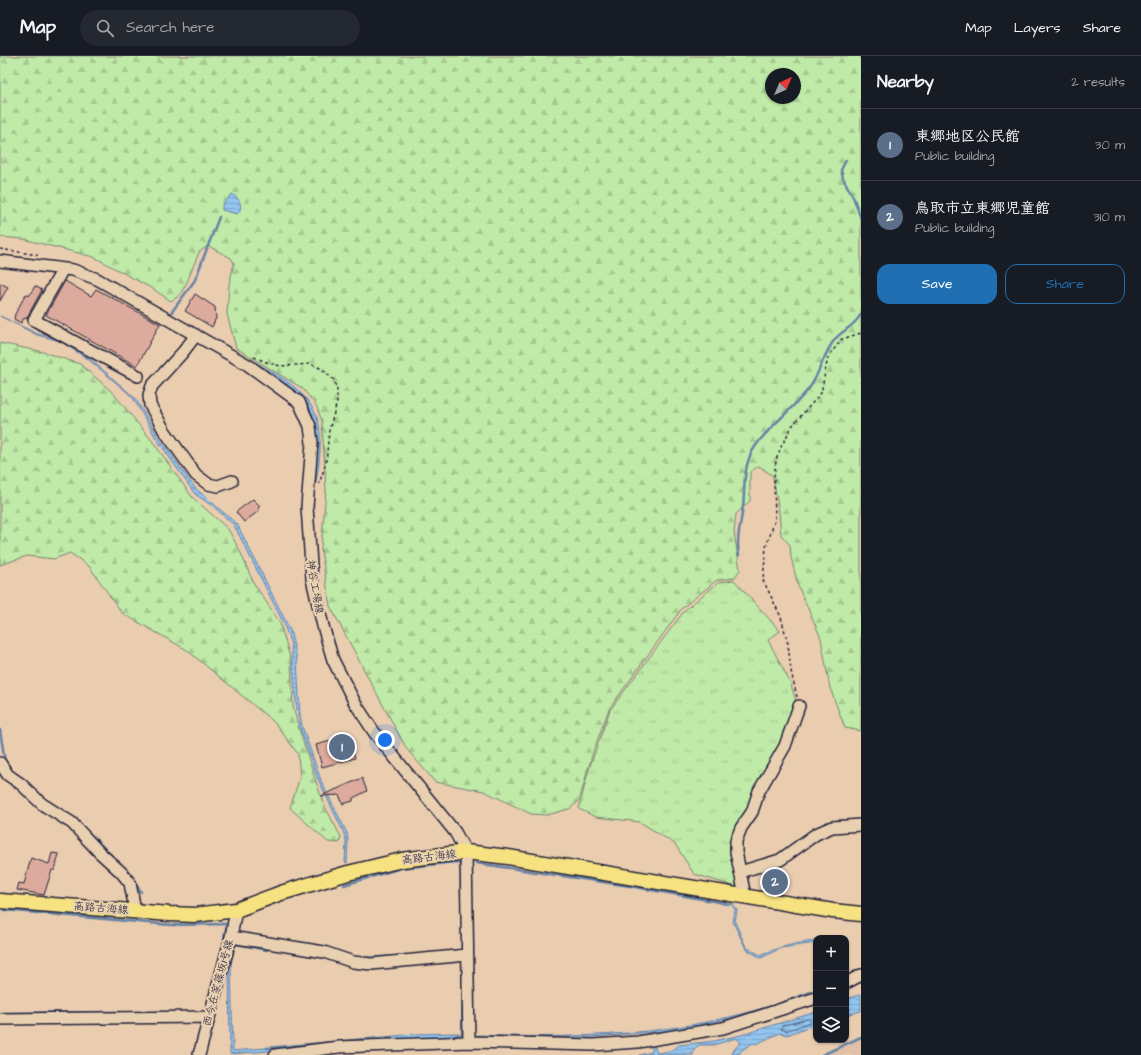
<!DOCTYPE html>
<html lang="en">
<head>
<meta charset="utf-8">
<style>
  body { margin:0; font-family:"Architects Daughter","Klee One",sans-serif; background:#242831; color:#f1f3f6 }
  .controls { position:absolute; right:12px; bottom:12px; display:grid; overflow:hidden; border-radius:8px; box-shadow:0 1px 3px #0004 }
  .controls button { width:36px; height:36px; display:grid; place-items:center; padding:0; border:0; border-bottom:1px solid #363941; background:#171b24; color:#f1f3f6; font:20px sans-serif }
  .compass { position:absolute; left:765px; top:12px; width:36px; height:36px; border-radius:50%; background:#171b24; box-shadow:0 1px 3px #0004; rotate:44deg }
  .you { position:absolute; left:385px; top:684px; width:14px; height:14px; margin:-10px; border:3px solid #fff; border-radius:50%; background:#1a73e8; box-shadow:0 0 0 6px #1a73e833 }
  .badge { display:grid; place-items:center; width:26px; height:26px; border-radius:50%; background:#1f6fb2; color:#fff; font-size:13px; font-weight:700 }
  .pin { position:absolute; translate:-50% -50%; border:2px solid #fff; box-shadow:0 1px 4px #0006 }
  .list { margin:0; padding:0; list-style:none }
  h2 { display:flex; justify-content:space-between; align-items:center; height:52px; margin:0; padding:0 16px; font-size:17px }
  h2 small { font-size:13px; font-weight:400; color:#9ea1a6 }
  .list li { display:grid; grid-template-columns:26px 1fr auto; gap:12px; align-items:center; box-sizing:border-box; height:72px; padding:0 16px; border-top:1px solid #363941 }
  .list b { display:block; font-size:15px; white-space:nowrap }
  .list p { margin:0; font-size:13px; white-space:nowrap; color:#9ea1a6 }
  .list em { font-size:13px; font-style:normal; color:#9ea1a6 }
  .actions { display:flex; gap:8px; padding:12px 16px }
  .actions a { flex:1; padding:9px 0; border:1px solid #1f6fb2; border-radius:12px; text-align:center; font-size:14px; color:#1f6fb2 }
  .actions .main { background:#1f6fb2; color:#fff }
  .icon { flex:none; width:22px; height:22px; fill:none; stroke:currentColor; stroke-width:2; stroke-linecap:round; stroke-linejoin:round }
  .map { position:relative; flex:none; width:861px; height:999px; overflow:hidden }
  header { display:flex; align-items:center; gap:24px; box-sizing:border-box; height:56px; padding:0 20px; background:#171b24; border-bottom:1px solid #363941 }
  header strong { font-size:19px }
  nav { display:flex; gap:22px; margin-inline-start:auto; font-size:14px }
  .search { width:280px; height:36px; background:#242831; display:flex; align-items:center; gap:10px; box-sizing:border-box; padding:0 14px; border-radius:22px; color:#9ea1a6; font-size:15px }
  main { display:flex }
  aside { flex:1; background:#171b24 }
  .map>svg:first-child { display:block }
</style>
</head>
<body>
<header>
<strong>Map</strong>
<div class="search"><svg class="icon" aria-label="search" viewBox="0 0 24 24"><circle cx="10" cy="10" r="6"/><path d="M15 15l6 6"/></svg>Search here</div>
<nav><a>Map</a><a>Layers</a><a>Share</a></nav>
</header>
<main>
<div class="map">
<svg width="861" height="999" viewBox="0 0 861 999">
  <defs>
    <pattern id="grass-tufts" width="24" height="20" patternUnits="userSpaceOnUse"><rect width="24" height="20" fill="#c0eaa7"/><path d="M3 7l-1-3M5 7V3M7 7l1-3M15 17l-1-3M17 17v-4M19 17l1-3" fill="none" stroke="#a5c891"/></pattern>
    <pattern id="forest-firs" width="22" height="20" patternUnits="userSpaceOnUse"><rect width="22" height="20" fill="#c0eaa7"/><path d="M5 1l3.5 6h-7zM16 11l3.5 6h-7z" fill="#a5c891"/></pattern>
    <pattern id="water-rules" width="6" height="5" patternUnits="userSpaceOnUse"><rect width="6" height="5" fill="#92c4ee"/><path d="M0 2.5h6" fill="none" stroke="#7ea8cd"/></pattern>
  </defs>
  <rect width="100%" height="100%" fill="#eaccaf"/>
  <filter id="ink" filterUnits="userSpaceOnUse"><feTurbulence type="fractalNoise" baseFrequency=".025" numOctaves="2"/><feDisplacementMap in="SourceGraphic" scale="8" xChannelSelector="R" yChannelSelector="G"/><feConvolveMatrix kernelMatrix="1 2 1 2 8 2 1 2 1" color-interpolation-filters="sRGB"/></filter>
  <g filter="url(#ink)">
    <!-- built -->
    <path fill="#e2bfa8" d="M861 982V999H824L851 987Z"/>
    <!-- grass -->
    <path fill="url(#grass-tufts)" stroke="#718671" d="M734 524 780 575 768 584 790 626 795 642V650L792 667 750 755 736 774 740 832 694 818 675 788 640 766 596 761 579 753 588 716 610 654 685 554 719 526Z"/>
    <!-- forest -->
    <path fill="url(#forest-firs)" stroke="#718671" fill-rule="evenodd" d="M0 0H861V675L845 672 830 632 821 582 798 530 791 501 790 489 781 479 779 456 773 420 759 410 750 416V445L736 458 734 476 740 514 734 522 717 524 682 552 609 653 593 696 579 745 569 753 547 759 531 758 484 735 435 726 406 692 330 550 321 493 326 434 322 365 316 349 302 332 236 292 227 258 229 229 234 207 231 202 208 190 199 196 187 226 179 240 171 245 153 233 94 201 23 183 0 181ZM771 18H795V42H771Z
      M0 287 43 296 80 308 113 337 153 386 192 441 228 473 240 495 253 526 280 567 291 605 293 651 298 670 323 747 341 781 339 787 328 786 290 752 300 721 298 698 275 667 187 594 122 557 89 510 70 497 54 503 27 500 0 509Z"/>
    <!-- water -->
    <path fill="url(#water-rules)" stroke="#6583a6" d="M232 138C240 142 244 152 237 158L222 154V149Z
      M0 260 38 278 61 284 90 303 109 319 135 342 158 380 195 432 237 468 290 574 297 603 300 659 302 670 322 727 347 777 348 784 347 807 345 806 346 784 343 775 317 721 300 672 296 647 291 589 284 568 234 469 214 451 195 438 156 382 133 342 127 336 89 304 60 285 37 279Z
      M232 293C262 312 311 329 319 369 322 388 319 409 316 427H314C316 408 319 388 316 369 308 331 261 314 231 295Z
      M722 846 733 848 737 854 735 866 746 891 760 899C780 891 794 887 816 885V887L781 892 761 902 746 893 733 866 735 854 732 849 722 848Z
      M236 887 231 908 233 995 415 978 459 977 458 981 230 998 229 908Z
      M816 933 797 942 749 958 678 974 593 981H477V979C592 984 709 978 816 933Z
      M861 938V955L846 959V943Z
      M816 956V968L787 979 780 977 756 988 753 987 742 994 739 998 732 999 733 995 741 986 736 982 714 989H699L693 994V999H639L652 996V989H654L657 997C665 996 673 995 679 989L714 985 741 979Z"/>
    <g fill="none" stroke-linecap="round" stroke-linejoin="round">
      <!-- shore -->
      <path stroke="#4f6383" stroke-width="1" d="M809 963 811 966 786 975 781 973 782 970Z"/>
      <!-- stream -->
      <path stroke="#6583a6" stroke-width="2.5" d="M846 104 841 114 843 122 854 143 861 163
        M171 257 195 224 219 161
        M739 499C736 482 741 467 743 451 745 434 743 416 750 400 758 379 795 352 810 331 820 317 823 298 835 283 844 273 854 271 861 258
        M0 674 5 706
        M43 742 67 758
        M90 778 116 804
        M476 807 629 830 724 847
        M135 826 141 836
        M344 829 401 812 456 806 461 809V839
        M4 854 171 869 227 868 224 882
        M235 890 236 888 267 894
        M364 902 399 900
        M0 957 117 956
        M456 980 462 978 463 927
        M267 992 366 983
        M193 999 202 968
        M822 999 861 981"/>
    </g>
    <!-- building -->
    <path fill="#ddab9d" stroke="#22223b" d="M65 225 91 240 96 233 160 268 137 310 46 259Z
      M0 227 8 231 0 245Z
      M35 230 42 234 26 263 24 262 21 267 14 263 15 258 26 238 29 240Z
      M195 238 215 251 216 262 212 271 185 255Z
      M253 443 260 450 258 452 260 454 244 466 236 456Z
      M348 680 355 702 322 711 316 689Z
      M362 722 367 735 353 742V745L343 748 339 739 321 740Z
      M52 797 59 798 55 814H52L44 839 17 834 19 827 24 828 31 802 49 808Z"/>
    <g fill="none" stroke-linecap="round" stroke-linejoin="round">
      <defs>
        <path id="minor" d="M0 205 73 214 97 223 248 309 299 346 310 370 312 387 307 451 312 523 323 570 333 604 355 647 374 676 455 776 466 796 469 986 593 989 638 986 723 972 816 942
          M63 213 34 264 138 320
          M196 279 183 296 152 330 149 339 150 349 164 374 196 419 208 428 218 430 232 425
          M0 707 8 719 21 728 42 748 72 767 99 796 121 816 130 827 135 854
          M740 816 780 804 816 778 832 771 861 769
          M745 840 736 796V785L741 772 752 756 759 735 785 690 799 650
          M231 881 324 896 353 906 371 908 467 899
          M846 927 861 919
          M0 963 209 961
          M199 999 231 881 236 854
          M275 999 339 991 469 986"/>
        <path id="major" d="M0 845 170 858 195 859 236 854 281 837 348 817 402 804 466 796 508 801 833 855 861 858"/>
      </defs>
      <!-- minor casing -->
      <use href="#minor" stroke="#22223b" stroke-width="14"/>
      <!-- major casing -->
      <use href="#major" stroke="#22223b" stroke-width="17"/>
      <!-- path -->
      <path stroke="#22223b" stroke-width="1.5" stroke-dasharray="3 3" stroke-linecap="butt" d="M0 193 38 199
        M254 301 266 306 280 310 311 308 322 313 334 324 337 334V346L329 375 326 407 319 428
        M797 641 791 615 788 588 781 561 763 524 766 491 775 464 774 422 776 404 781 391 792 370 821 337 828 301 842 283 861 277"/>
      <!-- minor -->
      <use href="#minor" stroke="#e8d0b1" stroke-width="11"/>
      <!-- major -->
      <use href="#major" stroke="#f7e281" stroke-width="14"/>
    </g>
  </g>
  <g text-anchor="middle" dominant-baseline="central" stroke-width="4" stroke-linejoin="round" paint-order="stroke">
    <!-- street labels -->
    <g font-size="11" fill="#22223b" stroke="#e8d0b1">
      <text transform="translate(315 531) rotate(80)">神谷工場線</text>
      <text transform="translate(429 801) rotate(-7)">高路古海線</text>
      <text transform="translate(101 852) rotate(4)">高路古海線</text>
      <text transform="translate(218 927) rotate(-75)">西今在家篠坂1号線</text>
    </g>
  </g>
</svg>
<div class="controls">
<button>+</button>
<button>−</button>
<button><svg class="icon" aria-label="layers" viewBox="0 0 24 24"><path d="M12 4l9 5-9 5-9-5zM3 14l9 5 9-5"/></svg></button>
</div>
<svg class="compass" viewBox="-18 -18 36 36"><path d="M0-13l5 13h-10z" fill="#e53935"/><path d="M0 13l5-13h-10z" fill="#9ea1a6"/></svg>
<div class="you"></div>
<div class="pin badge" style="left:342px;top:691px;background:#5c6f8a">1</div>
<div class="pin badge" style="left:775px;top:826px;background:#5c6f8a">2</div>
</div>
<aside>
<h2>Nearby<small>2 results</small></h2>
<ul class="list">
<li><span class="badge" style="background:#5c6f8a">1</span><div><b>東郷地区公民館</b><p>Public building</p></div><em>30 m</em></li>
<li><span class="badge" style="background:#5c6f8a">2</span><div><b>鳥取市立東郷児童館</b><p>Public building</p></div><em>310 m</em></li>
</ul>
<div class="actions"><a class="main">Save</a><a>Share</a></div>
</aside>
</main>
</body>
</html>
